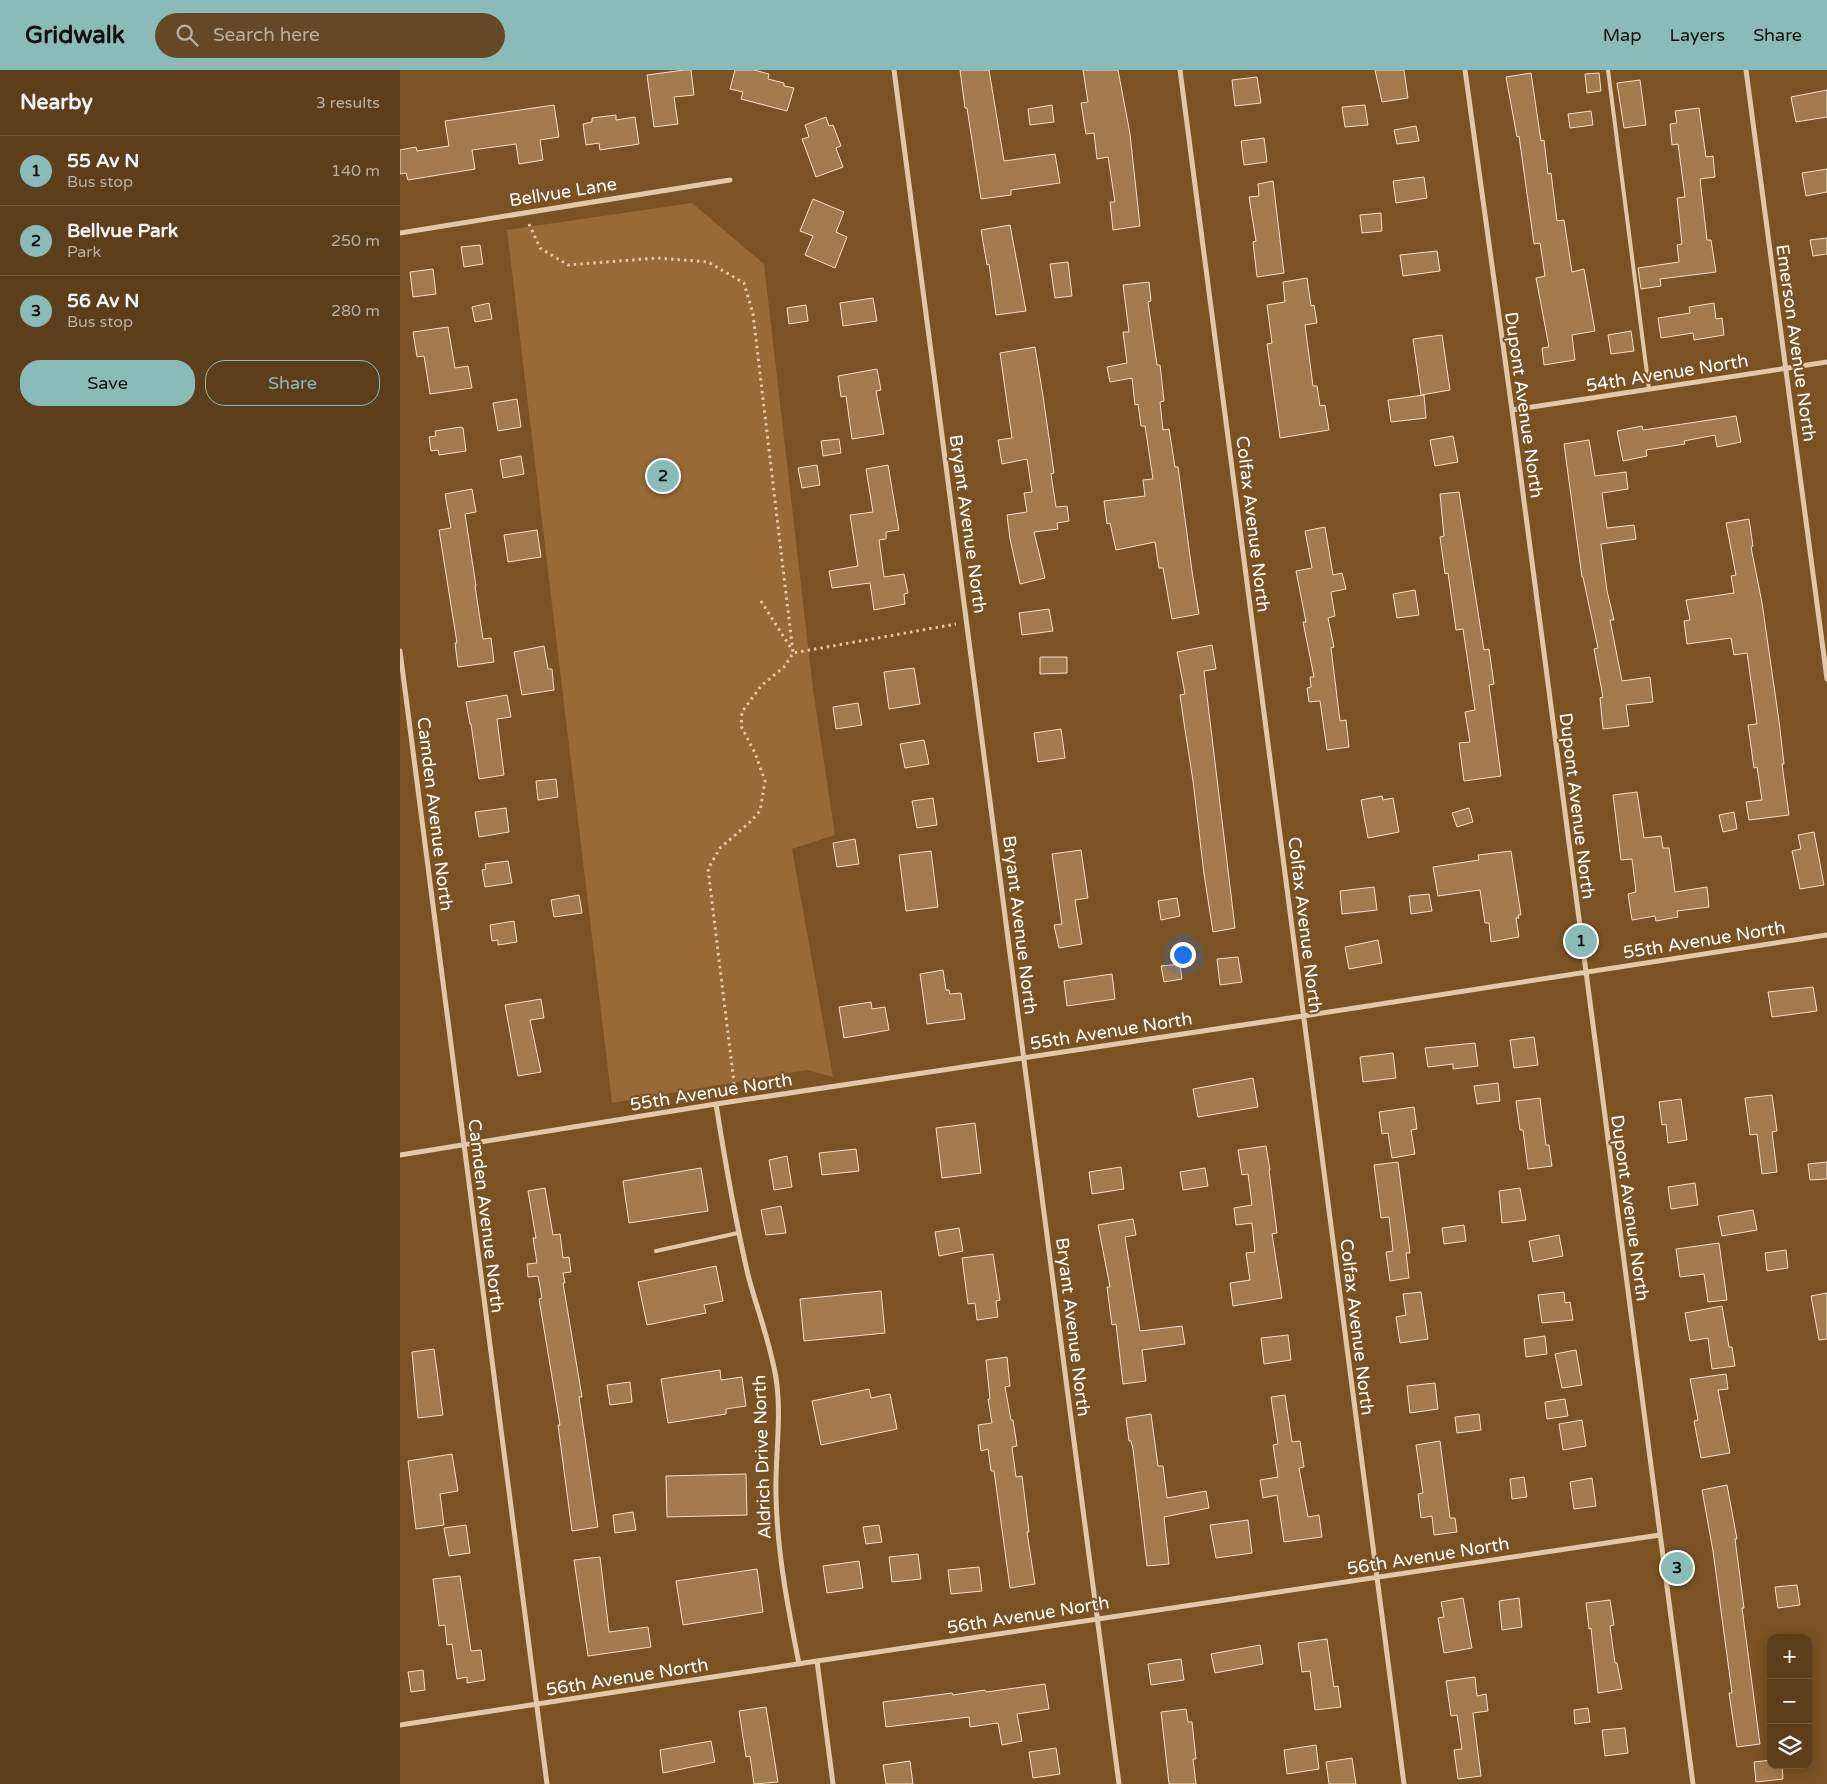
<!DOCTYPE html>
<html lang="en">
<head>
<meta charset="utf-8">
<style>
  body { margin:0; font-family:"Varela Round",sans-serif; background:#654927; color:#f1f3f6 }
  .controls { position:absolute; right:15px; bottom:15px; display:grid; overflow:hidden; border-radius:10px; box-shadow:0 2px 12px #0003 }
  .controls button { width:45px; height:45px; display:grid; place-items:center; padding:0; border:0; border-bottom:1px solid #715739; background:#5c3e1a; color:#f1f3f6; font:25px sans-serif }
  .you { position:absolute; left:782px; top:884px; width:18px; height:18px; margin:-12px; border:4px solid #fff; border-radius:50%; background:#1a73e8; box-shadow:0 0 0 8px #1a73e833 }
  .badge { display:grid; place-items:center; width:32px; height:32px; border-radius:50%; background:#8bbbb9; color:#111; font-size:16px; font-weight:700 }
  .pin { position:absolute; translate:-50% -50%; border:2px solid #fff; box-shadow:0 1px 5px #0006 }
  .list { margin:0; padding:0; list-style:none }
  h2 { display:flex; justify-content:space-between; align-items:center; height:65px; margin:0; padding:0 20px; font-size:21px }
  h2 small { font-size:16px; font-weight:400; color:#b8aea2 }
  .list li { display:grid; grid-template-columns:32px 1fr auto; gap:15px; align-items:center; box-sizing:border-box; height:70px; padding:0 20px; border-top:1px solid #715739 }
  .list b { display:block; font-size:19px; white-space:nowrap }
  .list p { margin:0; font-size:16px; white-space:nowrap; color:#b8aea2 }
  .list em { font-size:16px; font-style:normal; color:#b8aea2 }
  .actions { display:flex; gap:10px; padding:15px 20px }
  .actions a { flex:1; padding:11px 0; border:1px solid #8bbbb9; border-radius:20px; text-align:center; font-size:18px; color:#8bbbb9 }
  .actions .main { background:#8bbbb9; color:#111 }
  .icon { flex:none; width:28px; height:28px; fill:none; stroke:currentColor; stroke-width:2; stroke-linecap:round; stroke-linejoin:round }
  .map { position:relative; flex:none; width:1427px; height:1714px; overflow:hidden }
  header { display:flex; align-items:center; gap:30px; box-sizing:border-box; height:70px; padding:0 25px; background:#8bbbb9; color:#111 }
  header strong { font-size:24px }
  nav { display:flex; gap:28px; margin-inline-start:auto; font-size:18px }
  .search { width:350px; height:45px; background:#654927; display:flex; align-items:center; gap:12px; box-sizing:border-box; padding:0 18px; border-radius:28px; color:#b8aea2; font-size:19px }
  main { display:flex }
  aside { flex:1; background:#5c3e1a }
  .map>svg:first-child { display:block }
</style>
</head>
<body>
<header>
<strong>Gridwalk</strong>
<div class="search"><svg class="icon" aria-label="search" viewBox="0 0 24 24"><circle cx="10" cy="10" r="6"/><path d="M15 15l6 6"/></svg>Search here</div>
<nav><a>Map</a><a>Layers</a><a>Share</a></nav>
</header>
<main>
<aside>
<h2>Nearby<small>3 results</small></h2>
<ul class="list">
<li><span class="badge">1</span><div><b>55 Av N</b><p>Bus stop</p></div><em>140 m</em></li>
<li><span class="badge">2</span><div><b>Bellvue Park</b><p>Park</p></div><em>250 m</em></li>
<li><span class="badge">3</span><div><b>56 Av N</b><p>Bus stop</p></div><em>280 m</em></li>
</ul>
<div class="actions"><a class="main">Save</a><a>Share</a></div>
</aside>
<div class="map">
<svg width="1427" height="1714" viewBox="0 0 1427 1714">
  <rect width="100%" height="100%" fill="#7a5223"/>
  <!-- green -->
  <path fill="#976a37" d="M292 133 364 194 413 619 435 765 392 779 433 1007 407 1000 212 1033 107 160Z"/>
  <!-- building -->
  <path fill="#a37a4b" stroke="#f4dfc8" d="M284 0H291L294 25 274 27 278 54 254 57 247 5Z
    M335 0H354L369 4 368 9 384 13V16L394 18 387 41 341 29 343 22 330 19Z
    M560 0H589L604 91 655 84 660 113 611 120V125L581 129 567 38H565Z
    M683 0H718L730 64 740 156 713 160 710 132H715L708 87 697 89 694 63 686 64 681 33 688 32Z
    M975 0H1004L1008 28 982 32Z
    M1131 3 1141 71 1144 70 1148 104 1151 103 1157 151 1164 150 1172 202 1184 199 1195 261 1172 265 1175 290 1144 295 1142 278 1149 277 1136 208 1145 206 1140 173 1134 174 1119 66 1117 67 1106 7Z
    M1199 3 1201 21 1187 23 1185 4Z
    M857 7 861 33 835 36 832 10Z
    M1240 10 1246 55 1224 58 1217 13Z
    M1427 20V47L1396 52 1391 27Z
    M154 35 159 67 140 70 143 90 119 94 116 74 72 80 75 99 8 110 6 103 0 104V80L16 77 17 81 49 76 45 51Z
    M652 35 654 52 630 55 628 39Z
    M965 35 968 55 945 57 942 37Z
    M1299 38 1306 87 1313 86 1315 107 1300 109 1307 170H1311L1316 202 1260 209 1261 216 1241 219 1238 198 1279 192 1277 175 1282 174 1277 128 1285 127 1278 74 1272 75 1270 54 1277 53 1275 41Z
    M1191 41 1193 55 1170 58 1168 44Z
    M216 45V50L235 47 239 74 200 80 199 73 186 75 183 54 192 52V48Z
    M426 47 429 56 433 55 441 76 436 78 443 97 416 107 402 69 409 67 405 55Z
    M1016 56 1019 71 997 74 994 60Z
    M864 68 867 92 844 95 841 71Z
    M1427 99V122L1406 126 1402 103Z
    M1024 107 1027 128 996 133 993 111Z
    M873 111 884 203 857 207 853 172 856 171 849 127 859 126 858 114Z
    M413 129 444 142 436 162 447 167 435 198 405 185 413 166 400 161Z
    M981 143 982 161 962 163 960 145Z
    M610 155 626 241 596 245 589 194 587 195 581 160Z
    M1427 168V184L1413 186 1410 170Z
    M80 175 83 194 64 197 61 177Z
    M1037 181 1040 201 1003 206 1000 185Z
    M668 192 672 226 655 228 650 194Z
    M33 199 36 224 13 227 10 202Z
    M907 208 911 236 914 235 917 253 905 255 913 316H917L920 336 925 335 929 360 880 368 867 274 872 273 867 235 885 232 883 212Z
    M749 212 751 231 748 232 757 295H760L764 331 760 332 763 360 769 359 775 397H778L792 501 799 544 772 549 763 498H759L755 472 716 480 710 453 707 454 704 431 745 426 743 410 753 409 745 356H741L738 334 735 335 732 308 710 312 707 297 727 293 723 262H729L723 215Z
    M473 228 477 251 443 256 440 233Z
    M89 233 92 249 75 252 72 237Z
    M1314 233 1316 249 1322 248 1324 265 1294 270 1293 263 1261 268 1258 248 1290 243 1289 237Z
    M406 235 408 251 389 254 387 238Z
    M48 257 55 298 68 296 72 318 30 324 24 286 17 287 13 262Z
    M1231 261 1234 281 1211 284 1208 265Z
    M1042 265 1050 320 1021 325 1013 269Z
    M635 277 643 326 654 403 651 404 656 437 667 436 669 451 657 453 658 459 634 462 645 508 620 514 610 469 607 445 627 442 624 423 632 422 627 389 602 394 598 370 612 368 600 283Z
    M477 299 481 320 476 321 484 364 452 369 446 326 441 327 438 306Z
    M1024 325 1026 348 991 352 988 330Z
    M117 329 121 357 98 361 93 333Z
    M1336 346 1341 372 1317 377 1315 365 1284 371 1285 374 1246 380 1247 386 1223 391 1217 361 1242 356 1243 360Z
    M61 357 63 358 66 381 39 385 38 380 31 381 29 367 36 366 35 361Z
    M1053 366 1058 392 1035 396 1030 370Z
    M439 369 441 383 423 386 421 371Z
    M1189 370 1195 406 1226 402 1228 419 1202 423 1207 458 1234 455 1236 469 1201 474 1207 521 1214 550H1210L1222 611 1250 607 1253 632 1226 635 1229 656 1203 659 1200 628 1203 627 1194 579 1198 578 1183 507H1182L1164 374Z
    M121 386 124 404 103 408 100 390Z
    M417 395 420 415 402 418 398 398Z
    M488 395 499 460 486 462V469L479 470 484 507 504 504 508 523 504 524 505 534 474 540 470 513 432 518 429 501 458 496 450 445 473 442 466 399Z
    M72 419 76 442 65 444 76 516H75L83 569 91 568 94 592 58 597 55 573H57L39 460 51 458 45 424Z
    M1059 422 1084 580 1089 579 1094 614 1089 615 1101 706 1064 711 1059 673 1070 672 1065 642 1075 640 1063 559 1056 560 1048 503 1045 504 1040 467 1044 466 1040 424Z
    M1349 449 1353 476 1351 477 1362 533 1379 651 1384 694H1382L1389 745 1349 750 1346 732 1362 730 1357 697 1354 698 1348 655 1357 654 1347 583 1334 585 1331 568 1287 574 1284 551 1290 550 1286 530 1334 523 1331 506 1336 505 1326 453Z
    M925 457 933 505 942 503 946 519 931 522 935 546 928 548 934 577 931 578 940 651 946 650 949 677 927 680 920 631 909 632 907 618 911 617 910 607H914L903 552H906L896 501 912 498 905 461Z
    M137 460 141 487 108 492 104 465Z
    M1015 520 1019 545 997 548 993 524Z
    M649 539 653 561 622 565 619 543Z
    M812 575 816 599 804 601 835 858 813 862 804 804 793 711 784 653 780 625 785 624 777 582Z
    M144 576 148 599H152L154 620 122 625 114 582Z
    M640 587H667V603L640 604Z
    M514 598 520 634 489 639 484 602Z
    M107 625 111 647 97 649 104 705 79 709 71 654H70L66 632Z
    M458 633 462 655 436 659 433 637Z
    M661 659 665 688 638 692 634 663Z
    M524 670 529 694 505 698 500 674Z
    M156 709 158 727 138 730 136 711Z
    M1237 722 1244 768 1261 766 1263 778H1269L1275 822 1307 817 1309 837 1277 841 1278 847 1256 851 1255 846 1232 850 1228 824 1236 822 1232 789 1221 790 1213 725Z
    M982 726 983 730 993 728 999 762 968 768 961 730Z
    M533 728 537 755 517 758 512 731Z
    M106 738 109 762 79 767 75 742Z
    M1069 738 1073 752 1057 757 1052 743Z
    M1334 742 1337 759 1323 762 1319 745Z
    M1414 762 1424 815 1400 819 1392 781 1401 779 1398 765Z
    M455 769 459 794 437 797 433 773Z
    M681 780 688 828 675 830 682 874 659 878 654 855 662 854 652 784Z
    M531 781 538 837 506 841 499 785Z
    M1111 781 1121 845H1118L1119 848H1116L1119 867 1091 872 1089 853H1085L1080 820 1038 826 1033 797 1079 790 1078 785Z
    M108 791 112 813 85 817 82 800 86 799 85 794Z
    M974 817 977 840 942 844 940 821Z
    M1029 824 1032 841 1011 844 1009 826Z
    M179 825 182 843 154 847 151 830Z
    M777 828 780 846 761 850 758 831Z
    M114 851 117 872 98 875V870L92 871 90 855Z
    M978 870 982 893 949 899 945 877Z
    M838 887 842 912 820 915 817 889Z
    M780 894 782 909 764 912 761 896Z
    M543 900 546 920H549L550 924 561 923 565 949 527 954 520 904Z
    M712 904 715 929 667 936 664 911Z
    M1413 917 1417 941 1372 947 1368 922Z
    M141 929 144 948 130 950 141 1002 118 1006 105 935Z
    M471 932 472 939 485 937 489 960 444 968 439 937Z
    M1134 967 1138 995 1114 998 1110 970Z
    M1075 973 1078 996 1053 999V994L1028 997 1025 978Z
    M993 983 996 1008 963 1012 960 987Z
    M853 1008 858 1037 798 1047 793 1019Z
    M1098 1013 1100 1031 1077 1034 1074 1016Z
    M1372 1025 1377 1061 1372 1062 1377 1102 1362 1104 1357 1064 1350 1065 1345 1028Z
    M1140 1028 1146 1075H1149L1152 1096 1128 1099 1123 1060H1120L1116 1031Z
    M1281 1029 1287 1070 1268 1073 1266 1054 1262 1055 1259 1032Z
    M1014 1037 1017 1059 1011 1060 1015 1084 992 1088 988 1063 982 1064 979 1042Z
    M575 1053 581 1103 542 1108 536 1058Z
    M866 1076 870 1100H869L877 1163 872 1164 882 1228 833 1236 830 1213 850 1210 846 1183 855 1182 852 1153 836 1155 834 1138 852 1135 848 1104 842 1105 838 1080Z
    M456 1079 459 1101 422 1105 419 1083Z
    M387 1086 392 1117 374 1120 369 1090Z
    M998 1092 1010 1183H1006L1009 1208 990 1211 986 1182 993 1181 989 1147 981 1148 974 1095Z
    M1427 1092V1109L1410 1110 1408 1094Z
    M721 1097 724 1119 692 1124 689 1102Z
    M301 1098 308 1141 229 1153 223 1111Z
    M805 1098 808 1116 783 1120 780 1102Z
    M1295 1113 1298 1135 1271 1139 1268 1117Z
    M145 1118 153 1165 160 1164 163 1188 169 1187 171 1202 163 1203 165 1213H163L182 1327H179L198 1457 172 1461 158 1355H160L139 1229 142 1228 138 1206 128 1207 127 1194 137 1193 133 1168H136L128 1121Z
    M1120 1118 1126 1150 1102 1153 1099 1121Z
    M381 1136 386 1163 366 1165 361 1140Z
    M1353 1140 1357 1160 1322 1166 1318 1146Z
    M733 1149 736 1165 725 1167 740 1261 782 1256 785 1274 742 1280 746 1311 723 1314 716 1254 712 1255 707 1217H710L698 1155Z
    M1064 1155 1066 1171 1044 1174 1042 1158Z
    M559 1158 563 1181 539 1186 535 1162Z
    M1159 1165 1163 1186 1133 1192 1129 1171Z
    M1319 1173 1327 1230 1308 1232 1304 1204 1280 1207 1276 1179Z
    M1386 1180 1388 1198 1367 1201 1365 1183Z
    M593 1184 600 1230 596 1231 598 1247 577 1250 575 1233 568 1234 562 1188Z
    M316 1196 323 1231 304 1235 306 1243 247 1255 238 1212Z
    M481 1221 485 1263 404 1271 400 1229Z
    M1021 1222 1028 1269 1000 1273 996 1247 1006 1245 1003 1224Z
    M1164 1222 1165 1233 1170 1232 1173 1250 1142 1253 1138 1225Z
    M1427 1223V1269L1419 1270 1411 1226Z
    M1322 1236 1329 1277H1332L1335 1296 1312 1299 1308 1268 1290 1271 1285 1243Z
    M888 1265 891 1290 864 1294 861 1268Z
    M1145 1266 1147 1284 1126 1287 1124 1269Z
    M34 1279 43 1345 18 1348 12 1282Z
    M1176 1280 1182 1315 1162 1318 1155 1284Z
    M607 1287 610 1316 605 1317 611 1350H613L617 1376 612 1377 616 1407 622 1406 629 1462H627L635 1514 610 1518 594 1401H591L588 1379 581 1381 578 1355 592 1353 588 1329H590L586 1290Z
    M320 1300 321 1310 342 1307 346 1336 326 1339V1344L268 1353 261 1309Z
    M1326 1304 1328 1319 1318 1320 1330 1383 1301 1388 1294 1351 1298 1350 1290 1309Z
    M230 1312 232 1332 210 1335 207 1315Z
    M1035 1313 1038 1339 1010 1343 1007 1316Z
    M469 1319 471 1328 490 1324 497 1359 421 1375 412 1331Z
    M885 1325 892 1372 900 1371 904 1397 899 1398 908 1447 919 1445 922 1467 884 1472 877 1425 863 1428 860 1410 878 1407 873 1375 878 1374 871 1327Z
    M1165 1329 1168 1346 1147 1349 1145 1332Z
    M751 1344 758 1396H763L767 1428 806 1421 809 1438 764 1447 769 1494 747 1496 733 1379 731 1371H729L726 1348Z
    M1079 1344 1081 1360 1057 1363 1055 1347Z
    M1182 1350 1186 1376 1163 1380 1159 1354Z
    M1040 1371 1050 1448H1055L1057 1462 1034 1465 1032 1446 1021 1448 1018 1424 1023 1423 1016 1375Z
    M52 1384 58 1421 40 1424 44 1455 16 1459 8 1391Z
    M346 1404 347 1445 267 1447 266 1406Z
    M1124 1407 1127 1427 1112 1429 1110 1409Z
    M1192 1408 1196 1436 1174 1439 1170 1412Z
    M1327 1415 1337 1469H1335L1344 1538H1342L1360 1674 1337 1677 1329 1623H1332L1313 1481 1302 1420Z
    M233 1442 236 1460 215 1463 213 1445Z
    M848 1450 852 1483 816 1488 810 1455Z
    M66 1455 70 1483 49 1486 44 1458Z
    M479 1455 482 1472 466 1474 463 1457Z
    M518 1484 521 1509 492 1512 489 1487Z
    M200 1487 209 1562 248 1557 251 1577 188 1586 174 1490Z
    M459 1491 463 1518 427 1523 423 1496Z
    M579 1497 582 1521 551 1524 548 1500Z
    M357 1499 363 1542 283 1555 276 1511Z
    M60 1506 71 1581 81 1580 85 1610 67 1613V1607L57 1609 52 1574 47 1575 45 1555 39 1556 33 1509Z
    M1397 1515 1400 1535 1378 1538 1375 1517Z
    M1063 1528 1072 1578 1044 1583 1038 1548 1044 1547 1041 1532Z
    M1119 1528 1122 1557 1102 1560 1099 1531Z
    M1210 1530 1214 1555 1210 1556 1215 1593H1217L1222 1619 1198 1623 1191 1558 1189 1559 1186 1533Z
    M927 1569 934 1617 938 1616 941 1637 915 1640 910 1601 902 1602 898 1573Z
    M860 1575 863 1594 815 1603 811 1584Z
    M781 1589 784 1610 751 1615 748 1594Z
    M23 1600 25 1620 11 1622 8 1602Z
    M1075 1607 1077 1626 1086 1624 1088 1641 1073 1643 1081 1706 1058 1709 1054 1680 1062 1679 1057 1645 1051 1646 1046 1611Z
    M645 1614 649 1639 617 1644 622 1671 602 1675 598 1653 570 1657 569 1647 486 1657 483 1632 552 1623 553 1625 585 1620 586 1622Z
    M366 1637 378 1712 354 1714 350 1686 346 1687 339 1641Z
    M1188 1638 1190 1652 1175 1654 1174 1640Z
    M786 1639 788 1652H792L796 1689H793L796 1714H769L761 1642Z
    M1225 1658 1228 1683 1205 1686 1202 1660Z
    M311 1671 315 1692 263 1703 260 1680Z
    M916 1675 919 1699 887 1704 884 1680Z
    M656 1678 660 1704 633 1708 629 1682Z
    M952 1688 956 1714H929L926 1692Z
    M1371 1690V1695H1382L1383 1709 1356 1712 1354 1692Z
    M510 1691 513 1714H486L483 1695Z"/>
  <g fill="none" stroke-linecap="round" stroke-linejoin="round">
    <!-- path -->
    <path stroke="#e4c7a6" stroke-width="3" stroke-dasharray="2.5 4" stroke-linecap="butt" d="M129 154 140 178 168 195 258 188 308 192 344 213 353 244 393 583
      M361 531 392 580
      M335 1021 308 799 320 778 349 753 360 741 365 711 355 683 341 656 342 642 361 616 385 596 393 583 556 554"/>
    <!-- service -->
    <path stroke="#e4c7a6" stroke-width="4" d="M1208 0 1249 319
      M256 1181 338 1163"/>
    <!-- minor -->
    <path stroke="#e4c7a6" stroke-width="5" d="M494 0 719 1714
      M780 0 1004 1714
      M1065 0 1112 340 1293 1714
      M1346 0 1427 609
      M0 163 330 110
      M1112 340 1427 292
      M0 581 147 1714
      M316 1034C325 1091 335 1149 348 1205 357 1239 370 1272 376 1308 382 1346 375 1386 376 1425 377 1482 388 1538 399 1594
      M0 1085 316 1034 903 946 1427 865
      M417 1591 433 1714
      M0 1655 417 1591 1260 1465"/>
  </g>
  <g text-anchor="middle" dominant-baseline="central" stroke-width="4" stroke-linejoin="round" paint-order="stroke">
    <!-- street labels -->
    <g font-size="18" fill="#fff" stroke="#7a5223">
      <text transform="translate(163 122) rotate(-9)">Bellvue Lane</text>
      <text transform="translate(1396 273) rotate(82)">Emerson Avenue North</text>
      <text transform="translate(1267 303) rotate(-9)">54th Avenue North</text>
      <text transform="translate(1124 335) rotate(82)">Dupont Avenue North</text>
      <text transform="translate(568 454) rotate(82)">Bryant Avenue North</text>
      <text transform="translate(853 454) rotate(83)">Colfax Avenue North</text>
      <text transform="translate(1177 736) rotate(83)">Dupont Avenue North</text>
      <text transform="translate(35 744) rotate(83)">Camden Avenue North</text>
      <text transform="translate(620 855) rotate(83)">Bryant Avenue North</text>
      <text transform="translate(905 855) rotate(83)">Colfax Avenue North</text>
      <text transform="translate(1304 870) rotate(-9)">55th Avenue North</text>
      <text transform="translate(711 961) rotate(-9)">55th Avenue North</text>
      <text transform="translate(311 1022) rotate(-9)">55th Avenue North</text>
      <text transform="translate(1230 1138) rotate(82)">Dupont Avenue North</text>
      <text transform="translate(86 1146) rotate(83)">Camden Avenue North</text>
      <text transform="translate(673 1257) rotate(83)">Bryant Avenue North</text>
      <text transform="translate(957 1257) rotate(83)">Colfax Avenue North</text>
      <text transform="translate(362 1387) rotate(-92)">Aldrich Drive North</text>
      <text transform="translate(1028 1486) rotate(-9)">56th Avenue North</text>
      <text transform="translate(628 1545) rotate(-9)">56th Avenue North</text>
      <text transform="translate(227 1607) rotate(-9)">56th Avenue North</text>
    </g>
  </g>
</svg>
<div class="controls">
<button>+</button>
<button>−</button>
<button><svg class="icon" aria-label="layers" viewBox="0 0 24 24"><path d="M12 4l9 5-9 5-9-5zM3 14l9 5 9-5"/></svg></button>
</div>
<div class="you"></div>
<div class="pin badge" style="left:1181px;top:871px">1</div>
<div class="pin badge" style="left:263px;top:406px">2</div>
<div class="pin badge" style="left:1277px;top:1498px">3</div>
</div>
</main>
</body>
</html>
